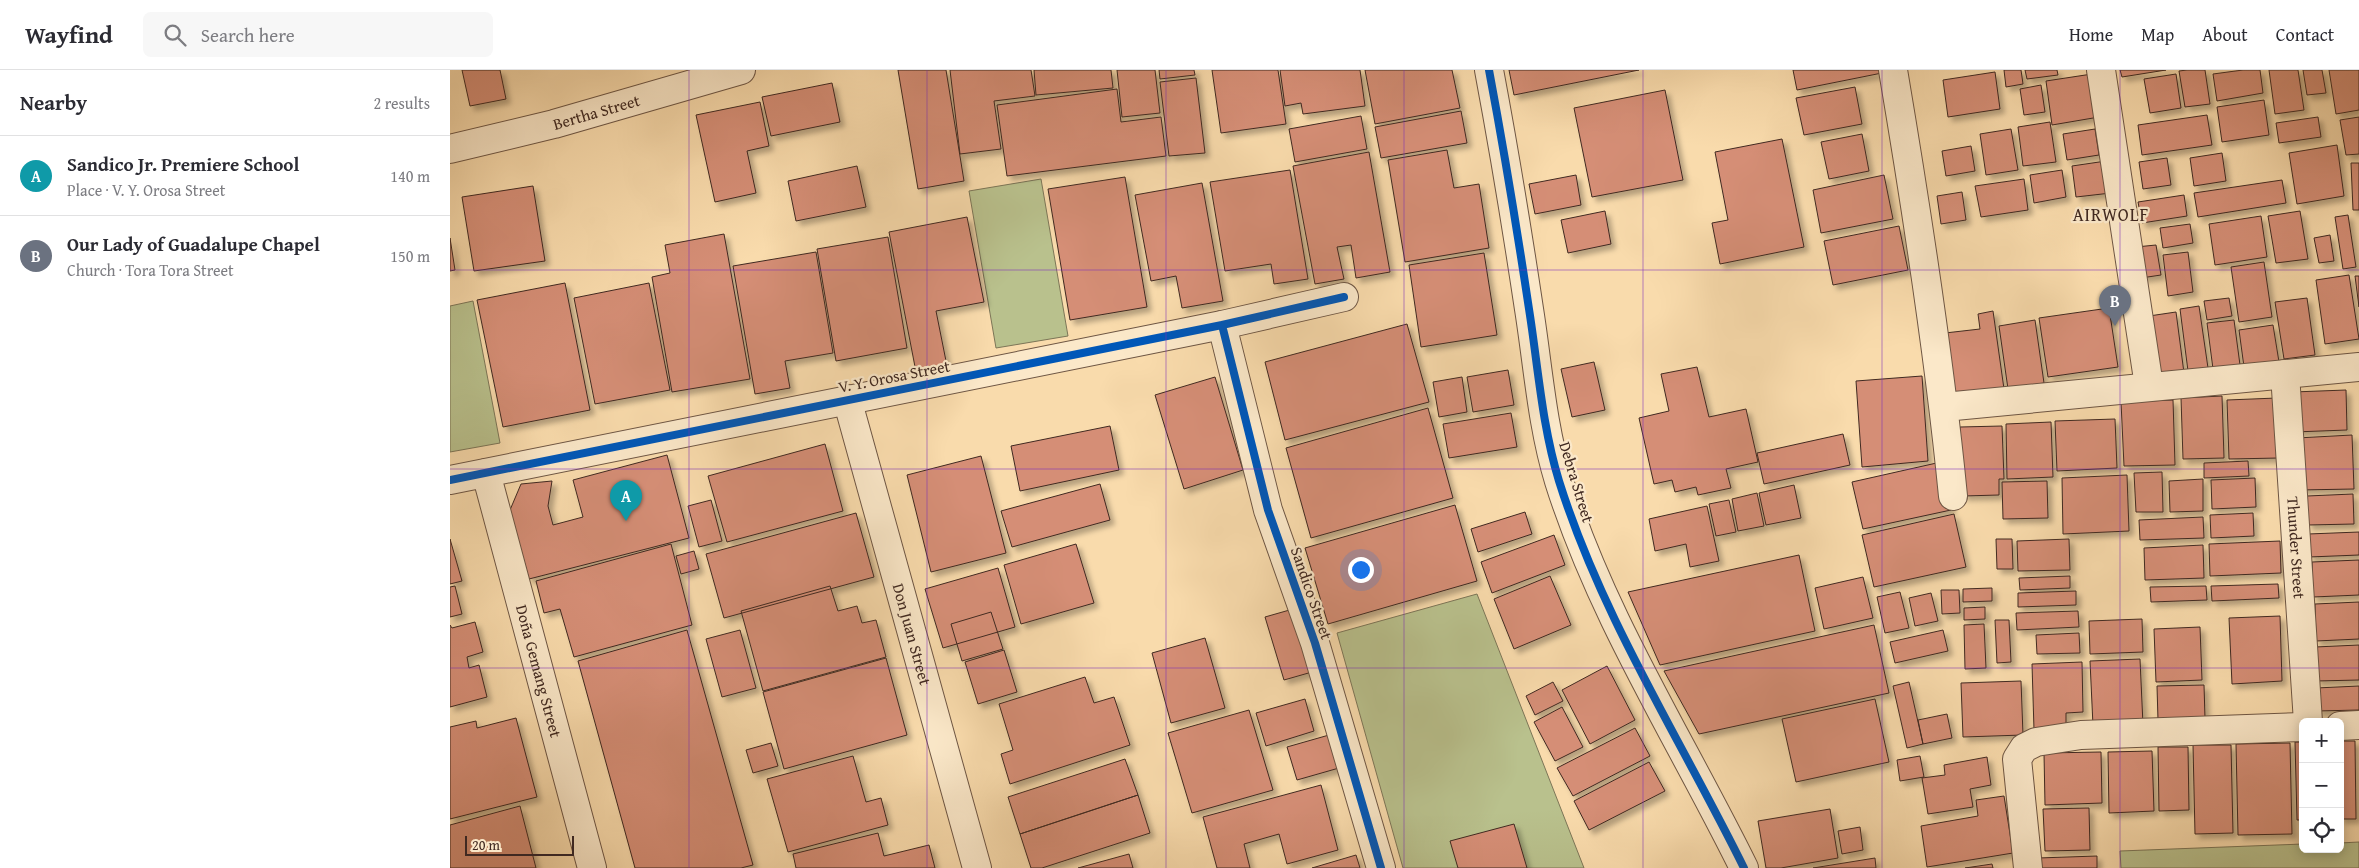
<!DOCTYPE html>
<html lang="en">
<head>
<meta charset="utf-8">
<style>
  body { margin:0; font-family:"Gentium Book Plus",serif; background:#f7f7f7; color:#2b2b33 }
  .controls { position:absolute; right:15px; bottom:15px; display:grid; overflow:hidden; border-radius:8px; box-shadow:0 2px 12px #0003 }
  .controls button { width:45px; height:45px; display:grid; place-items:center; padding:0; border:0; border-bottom:1px solid #e1e1e2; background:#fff; color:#2b2b33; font:25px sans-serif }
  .scale { position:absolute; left:15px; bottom:12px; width:109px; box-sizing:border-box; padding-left:5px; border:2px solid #402921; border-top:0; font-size:14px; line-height:18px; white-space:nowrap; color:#402921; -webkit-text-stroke:4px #fbe8c9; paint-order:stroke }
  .you { position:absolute; left:910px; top:499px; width:18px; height:18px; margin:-12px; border:4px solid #fff; border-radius:50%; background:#1a73e8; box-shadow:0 0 0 8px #1a73e833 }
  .badge { display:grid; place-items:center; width:32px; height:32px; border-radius:50%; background:#8f2418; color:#fff; font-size:16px; font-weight:700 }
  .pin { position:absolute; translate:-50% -41px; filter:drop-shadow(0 1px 2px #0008) }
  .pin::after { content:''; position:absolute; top:26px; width:18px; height:15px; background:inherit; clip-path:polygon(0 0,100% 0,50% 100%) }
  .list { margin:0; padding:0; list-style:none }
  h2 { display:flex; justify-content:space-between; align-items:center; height:65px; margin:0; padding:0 20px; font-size:21px }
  h2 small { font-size:16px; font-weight:400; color:#7c7c81 }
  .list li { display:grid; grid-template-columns:32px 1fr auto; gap:15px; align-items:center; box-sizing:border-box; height:80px; padding:0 20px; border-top:1px solid #e1e1e2 }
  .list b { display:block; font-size:19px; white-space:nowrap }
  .list p { margin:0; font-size:16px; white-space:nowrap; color:#7c7c81 }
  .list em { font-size:16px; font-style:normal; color:#7c7c81 }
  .icon { flex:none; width:28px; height:28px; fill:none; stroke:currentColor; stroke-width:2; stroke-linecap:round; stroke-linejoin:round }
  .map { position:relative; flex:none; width:1909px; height:798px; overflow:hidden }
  header { display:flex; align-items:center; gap:30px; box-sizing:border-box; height:70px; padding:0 25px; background:#fff; border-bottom:1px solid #e1e1e2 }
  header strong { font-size:24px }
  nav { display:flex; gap:28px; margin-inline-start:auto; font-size:18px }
  .search { width:350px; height:45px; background:#f7f7f7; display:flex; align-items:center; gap:12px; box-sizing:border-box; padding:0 18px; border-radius:8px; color:#7c7c81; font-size:19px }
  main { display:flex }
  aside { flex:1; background:#fff }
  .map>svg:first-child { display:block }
</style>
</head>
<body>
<header>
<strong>Wayfind</strong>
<div class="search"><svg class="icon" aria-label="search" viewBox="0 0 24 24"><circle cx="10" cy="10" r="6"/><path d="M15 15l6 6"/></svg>Search here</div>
<nav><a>Home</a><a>Map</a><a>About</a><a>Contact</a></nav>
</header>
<main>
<aside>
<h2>Nearby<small>2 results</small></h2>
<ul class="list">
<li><span class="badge" style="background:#0f9aa8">A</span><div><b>Sandico Jr. Premiere School</b><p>Place · V. Y. Orosa Street</p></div><em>140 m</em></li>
<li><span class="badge" style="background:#6b7280">B</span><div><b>Our Lady of Guadalupe Chapel</b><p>Church · Tora Tora Street</p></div><em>150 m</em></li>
</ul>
</aside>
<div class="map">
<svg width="1909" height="798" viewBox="0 0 1909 798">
  <defs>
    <filter id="shadow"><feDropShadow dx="4.5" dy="4.5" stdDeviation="2.5" flood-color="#0004"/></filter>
  </defs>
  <rect width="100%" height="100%" fill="#f9dbac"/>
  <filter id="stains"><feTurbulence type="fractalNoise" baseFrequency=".004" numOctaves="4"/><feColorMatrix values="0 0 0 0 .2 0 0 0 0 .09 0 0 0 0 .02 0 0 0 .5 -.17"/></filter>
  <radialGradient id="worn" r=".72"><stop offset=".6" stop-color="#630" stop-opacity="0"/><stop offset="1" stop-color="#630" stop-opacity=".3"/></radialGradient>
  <!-- green -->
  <path fill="#b9c18d" stroke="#7c7557" d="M591 109 618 266 546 278 519 121Z
    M23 231 50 373 0 382V236Z
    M1027 524 1134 798H953L887 563Z
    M1909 772V798H1671L1670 781 1853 774V779H1890V773Z"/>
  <!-- building -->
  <path fill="#d58e76" stroke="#402921" filter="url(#shadow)" d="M12 0H50L56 29 20 36Z
    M448 0H496L514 111 468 119Z
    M500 0H581L585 26 544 31 551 79 510 84Z
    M584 0H661L663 18 586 25Z
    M667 0H705L710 43 672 47Z
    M709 0H744L745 5 710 9Z
    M762 0H828L836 54 771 63Z
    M830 0H910L915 36 853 44 851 33 835 36Z
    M915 0H1002L1010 38 925 54Z
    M1059 0H1189L1064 25Z
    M1343 0H1431L1432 3 1347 20Z
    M1554 0H1571L1573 14 1556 17Z
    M1575 0H1607L1608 5 1577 9Z
    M1670 0H1716L1672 7Z
    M1737 0H1755L1760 34 1735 37 1729 1Z
    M1793 0H1810L1813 23 1767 31 1763 4Z
    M1819 0H1848L1854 40 1825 44Z
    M1853 0H1872L1876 23 1857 25Z
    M1879 0H1909V40L1886 44Z
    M1545 2 1550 39 1498 47 1493 10Z
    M1642 4 1649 47 1602 55 1596 11Z
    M1726 4 1731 38 1700 43 1694 9Z
    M746 8 755 83 719 86 710 12Z
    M382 13 390 52 321 66 312 27Z
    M1591 15 1595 42 1574 45 1570 19Z
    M1405 17 1412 54 1354 65 1346 28Z
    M667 19 671 52 711 47 716 86 557 106 547 35Z
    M1215 20 1233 110 1142 127 1124 38Z
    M1814 30 1819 65 1772 72 1767 37Z
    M310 32 319 76 297 81 306 123 265 132 246 45Z
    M1011 41 1017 73 931 88 925 57Z
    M1757 45 1762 75 1692 85 1688 55Z
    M911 46 917 79 845 92 839 59Z
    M1868 47 1871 67 1829 73 1826 53Z
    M1909 47V84L1896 85 1890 50Z
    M1600 52 1606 92 1573 96 1568 57Z
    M1561 59 1568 100 1536 105 1530 64Z
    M1645 59 1649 85 1617 90 1613 64Z
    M1412 64 1419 101 1379 109 1371 72Z
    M1332 69 1354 177 1270 194 1262 153 1278 150 1265 82Z
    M1887 75 1894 126 1847 134 1839 83Z
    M1521 76 1525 101 1496 106 1492 81Z
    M997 80 1004 118 1029 114 1039 178 955 192 938 90Z
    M919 82 940 202 906 208 901 175 887 177 894 209 865 214 843 96Z
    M1772 83 1776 111 1744 116 1740 88Z
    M1717 88 1721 115 1693 119 1689 92Z
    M1656 91 1661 123 1626 127 1622 96Z
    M1901 93H1909V140H1903Z
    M407 96 416 137 346 151 338 111Z
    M840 100 858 209 824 214 821 194 775 201 760 112Z
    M1612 100 1616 127 1584 133 1580 105Z
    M1126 105 1131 135 1085 144 1079 114Z
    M1434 105 1443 149 1371 163 1363 120Z
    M675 107 697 237 620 250 598 119Z
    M1574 109 1578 140 1531 147 1525 116Z
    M1832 110 1836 133 1748 147 1744 123Z
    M752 113 773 231 732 238 726 206 701 211 685 125Z
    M83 116 95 191 24 201 12 127Z
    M1512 122 1516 150 1491 154 1487 126Z
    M1734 125 1737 146 1692 153 1688 132Z
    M1155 141 1161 174 1118 183 1111 150Z
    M1850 141 1858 189 1826 193 1818 146Z
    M1898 145 1906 197 1893 199 1885 147Z
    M1811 146 1817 187 1765 195 1759 154Z
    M517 147 534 232 486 241 497 296 466 302 439 162Z
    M1740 154 1743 173 1713 178 1710 158Z
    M1449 156 1458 200 1383 215 1374 171Z
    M274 164 300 309 222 322 202 207 220 203 215 175Z
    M1880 165 1884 191 1869 193 1864 168Z
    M438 167 457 278 386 291 367 179Z
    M0 168 5 200 0 201Z
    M1706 175 1711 205 1691 208 1686 177Z
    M366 182 383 283 335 291 340 318 305 324 283 196Z
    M1738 182 1743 222 1718 226 1713 185Z
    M1034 183 1047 265 971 277 959 195Z
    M1814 192 1822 247 1789 252 1781 197Z
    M1899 205 1909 269 1875 274 1866 210Z
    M1905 206H1909V237Z
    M115 213 140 340 53 357 27 230Z
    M199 213 220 320 145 334 124 228Z
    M1779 228 1782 246 1757 250 1754 231Z
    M1857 228 1865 285 1834 289 1825 232Z
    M1749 236 1758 298 1738 301 1730 239Z
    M1659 238 1668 297 1598 307 1589 248Z
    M1543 241 1554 319 1504 326 1495 263 1530 259 1528 244Z
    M1726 242 1734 303 1708 307 1699 246Z
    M1585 250 1594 313 1558 319 1549 256Z
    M1784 250 1790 295 1763 299 1757 253Z
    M957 254 979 332 835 370 815 292Z
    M1823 255 1829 292 1794 297 1789 260Z
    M1144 292 1155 340 1122 347 1111 299Z
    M1247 297 1259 347 1296 339 1308 392 1276 399 1281 418 1248 425 1246 417 1225 422 1222 410 1204 414 1189 348 1219 341 1211 304Z
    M1058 300 1064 335 1023 342 1017 307Z
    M1472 306 1478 391 1412 397 1406 311Z
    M765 307 793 400 734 419 705 325Z
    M1012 307 1017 342 989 347 983 312Z
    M1896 320 1897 360 1844 362 1843 322Z
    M1772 326 1774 388 1733 389 1731 328Z
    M1827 328 1829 388 1779 389 1777 330Z
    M1723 330 1725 395 1674 396 1671 332Z
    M978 338 1003 428 861 468 836 378Z
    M1061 343 1067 377 999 388 993 354Z
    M1665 349 1667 398 1607 401 1605 351Z
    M1601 352 1603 407 1557 409 1556 354Z
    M660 356 669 400 570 421 561 376Z
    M1552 356 1554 409H1549V425L1513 426 1510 357Z
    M1393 364 1400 395 1314 414 1307 383Z
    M1902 365 1904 419 1849 420 1847 368Z
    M375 374 393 441 277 472 258 406Z
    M217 385 239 468 79 509 60 440 71 414 102 411 98 436 103 455 133 447 123 410Z
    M531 386 556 483 481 502 457 405Z
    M1798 391 1799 406 1754 408V393Z
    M1491 392 1501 440 1413 459 1402 412Z
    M1712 402 1713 442H1686L1684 403Z
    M1677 405 1679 461 1613 464 1612 408Z
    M1805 408 1806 437 1762 439 1761 410Z
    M1753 409V441L1720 442 1719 411Z
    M1597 411 1598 448 1553 449 1552 412Z
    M650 414 660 450 562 477 551 441Z
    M1344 415 1351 448 1316 455 1309 423Z
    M1307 423 1314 456 1288 461 1282 429Z
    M1903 424 1904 454 1858 455 1857 426Z
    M261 430 272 471 249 477 238 436Z
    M1279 430 1286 462 1266 466 1259 434Z
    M1005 435 1027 511 878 554 855 478Z
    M1257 436 1269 491 1240 497 1236 474 1205 481 1199 449Z
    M1075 442 1082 464 1028 482 1021 459Z
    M406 443 424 507 274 548 256 484Z
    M1803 443 1804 466 1761 468 1760 445Z
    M1504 444 1516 497 1424 517 1412 465Z
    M1753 447 1754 468 1690 470 1689 450Z
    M1909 462V485L1859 487 1858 464Z
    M1104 465 1115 495 1042 523 1031 492Z
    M0 469 12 511 0 514Z
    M1546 469H1562L1563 499H1547Z
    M1619 469 1620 500 1568 501 1567 471Z
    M1830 471 1831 503 1760 506 1759 474Z
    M221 474 242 555 124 587 110 539 94 543 86 511Z
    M626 474 644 533 571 554 554 495Z
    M1753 475 1754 508 1695 510 1694 478Z
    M244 481 249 499 231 504 226 486Z
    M1349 485 1365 561 1210 595 1178 522Z
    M1909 490V525L1863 527 1862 492Z
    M548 498 565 557 493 578 475 519Z
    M1100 506 1121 555 1064 579 1044 529Z
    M1620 506V518L1570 520 1569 508Z
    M1413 507 1423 548 1374 559 1365 518Z
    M1828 514 1829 528 1762 531 1761 516Z
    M5 516 12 544 0 547V517Z
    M380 516 388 541 407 536 412 553 426 550 436 587 313 621 291 541Z
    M1756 516 1757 530 1701 532 1700 517Z
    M1542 518V531L1513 532V519Z
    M1491 520H1509L1510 543 1492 544Z
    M1626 521V535L1568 537V523Z
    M1450 522 1459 558 1435 563 1427 527Z
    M1481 523 1488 551 1465 556 1459 528Z
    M1909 532V569L1866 571 1865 534Z
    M850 537 869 600 834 610 815 547Z
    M1535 537V549L1514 550V538Z
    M1628 541 1629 557 1567 560 1566 543Z
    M541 542 553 579 512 591 501 554Z
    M1830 546 1832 611 1782 614 1779 548Z
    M1692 549 1693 582 1640 584 1639 551Z
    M1545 550H1559L1561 592 1547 593Z
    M25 552 33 582 17 587 19 598 29 595 37 627 0 637V555L2 558Z
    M1534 554 1536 598 1515 599 1514 555Z
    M1424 555 1439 623 1249 664 1214 601Z
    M1750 557 1752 610 1706 612 1704 559Z
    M237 560 303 795 291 798H185L128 591Z
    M290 560 306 618 272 627 256 569Z
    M1493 560 1498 581 1445 593 1440 572Z
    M1629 563 1630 583 1587 584 1586 565Z
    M755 568 775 638 721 653 702 583Z
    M1909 575V610L1866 611 1865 577Z
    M554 580 567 622 528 634 515 592Z
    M436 588 457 665 334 699 313 622Z
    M1690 589 1693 655 1643 656 1640 591Z
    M1632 592 1633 642 1616 643V659L1584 660 1582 594Z
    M1157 596 1185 650 1140 674 1112 620Z
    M635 607 644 633 664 627 680 675 560 714 551 684 563 680 549 634Z
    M1571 611 1573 665 1513 667 1511 613Z
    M1103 612 1113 631 1085 645 1076 626Z
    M1459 612 1473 674 1457 678 1443 616Z
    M1754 615 1755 648 1708 650 1707 616Z
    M1909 616V640L1867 641 1866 618Z
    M855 629 864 661 816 676 806 643Z
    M1425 629 1439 692 1346 712 1332 649Z
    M1112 637 1133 677 1105 691 1084 652Z
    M799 640 823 720 742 743 718 663Z
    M1497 644 1502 668 1473 674 1468 650Z
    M66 648 87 727 0 749V657L26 651 27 658Z
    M1185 658 1200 686 1123 726 1107 698Z
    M886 663 896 696 847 710 837 677Z
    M1890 671H1905L1906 749H1890Z
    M1845 672H1853V750H1847Z
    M321 673 328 696 303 703 296 680Z
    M1840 673 1842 764 1788 765 1786 674Z
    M1743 675H1781L1783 763 1745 764Z
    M1708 677H1738L1739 740 1709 741Z
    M1702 681 1704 741 1659 743 1658 682Z
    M1651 682 1652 733 1595 735 1594 683Z
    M403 686 416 732 431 728 438 755 338 782 317 709Z
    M1470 686 1474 707 1450 711 1447 690Z
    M1537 687 1541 715 1520 719 1523 737 1478 744 1472 708 1495 705 1494 695Z
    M675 689 688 725 570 764 558 727Z
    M1199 692 1215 721 1139 760 1124 731Z
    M871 715 888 780 837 794 829 764 794 774 800 798H767L753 747Z
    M688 725 700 763 592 798H581L570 764Z
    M1554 726 1563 783 1477 797 1471 756 1528 746 1526 730Z
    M70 736 86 798H0V755Z
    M1639 738 1640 780 1595 781 1593 739Z
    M1380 739 1388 788 1331 798H1316L1308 751Z
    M1064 754 1077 798H1008L1000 771Z
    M1410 757 1413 780 1392 784 1388 761Z
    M428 763 434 786 479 775 485 798H346L343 784Z
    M679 784 683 798H628Z
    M906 785 910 798H862Z
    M1647 786V798H1588V788Z
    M1425 788 1426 798H1363Z
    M1542 794 1543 798H1515Z"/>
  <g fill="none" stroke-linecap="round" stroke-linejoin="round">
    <defs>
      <g id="minor">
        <path d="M1039 0C1054 80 1067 159 1079 239 1088 296 1092 356 1109 411 1152 548 1231 670 1294 798"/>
        <path d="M1443 0C1467 142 1489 283 1503 426"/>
        <path d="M1651 0 1699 316"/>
        <path id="s1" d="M0 79 104 54 291 0"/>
        <path d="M772 255 818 440 865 573 931 798"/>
        <path id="s2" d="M1835 304 1858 652"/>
        <path id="s3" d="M397 329 527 798"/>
        <path d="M1494 337 1909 297"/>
        <path id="s4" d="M36 403 142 798"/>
        <path d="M0 410 772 255 894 227"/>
        <path d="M1890 656 1909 655"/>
        <path d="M1578 798 1567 689 1574 678 1586 672 1631 665 1853 657"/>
      </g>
    </defs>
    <!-- minor casing -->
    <use href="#minor" stroke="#6e5644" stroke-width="30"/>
    <!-- minor -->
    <use href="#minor" stroke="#fbe8c9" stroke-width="28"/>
    <defs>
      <path id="cycleway" d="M1039 0C1054 80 1067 159 1079 239 1088 296 1092 356 1109 411 1152 548 1231 670 1294 798
        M772 255 818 440 865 573 931 798
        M0 410 772 255 894 227"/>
    </defs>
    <!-- cycleway casing -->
    <use href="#cycleway" stroke="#fbe8c9" stroke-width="11"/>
    <!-- cycleway -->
    <use href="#cycleway" stroke="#0057b8" stroke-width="8"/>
  </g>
  <!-- grid -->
  <path fill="none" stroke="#7b2cbf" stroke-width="1" stroke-opacity="0.55" d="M239 0V798M477 0V798M716 0V798M954 0V798M1193 0V798M1432 0V798M1670 0V798M0 200H1909M0 399H1909M0 598H1909"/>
  <g text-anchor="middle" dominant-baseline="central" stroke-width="4.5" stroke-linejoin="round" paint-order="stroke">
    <!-- street labels -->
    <g font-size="16" fill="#402921" stroke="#fbe8c9">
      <text stroke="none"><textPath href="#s1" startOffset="151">Bertha Street</textPath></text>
      <text transform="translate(444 306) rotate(-11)">V. Y. Orosa Street</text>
      <text transform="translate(1127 412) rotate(73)">Debra Street</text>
      <text stroke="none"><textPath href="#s2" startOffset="174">Thunder Street</textPath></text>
      <text transform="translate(862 523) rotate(71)">Sandico Street</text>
      <text stroke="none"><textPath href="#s3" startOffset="244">Don Juan Street</textPath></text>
      <text stroke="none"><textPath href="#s4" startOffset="205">Doña Gemang Street</textPath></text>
    </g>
    <!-- neighbourhood labels -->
    <g font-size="18" letter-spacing="1" fill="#402921" stroke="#fbe8c9">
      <text x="1661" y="144">AIRWOLF</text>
    </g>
  </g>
  <rect width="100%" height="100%" filter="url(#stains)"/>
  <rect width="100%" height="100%" fill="url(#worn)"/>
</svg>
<div class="controls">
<button>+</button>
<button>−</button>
<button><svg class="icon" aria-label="locate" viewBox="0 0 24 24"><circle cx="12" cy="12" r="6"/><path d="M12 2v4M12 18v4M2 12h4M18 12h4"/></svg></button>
</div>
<div class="scale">20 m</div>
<div class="you"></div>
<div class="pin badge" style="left:176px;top:451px;background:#0f9aa8">A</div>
<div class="pin badge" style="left:1665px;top:256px;background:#6b7280">B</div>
</div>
</main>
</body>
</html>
